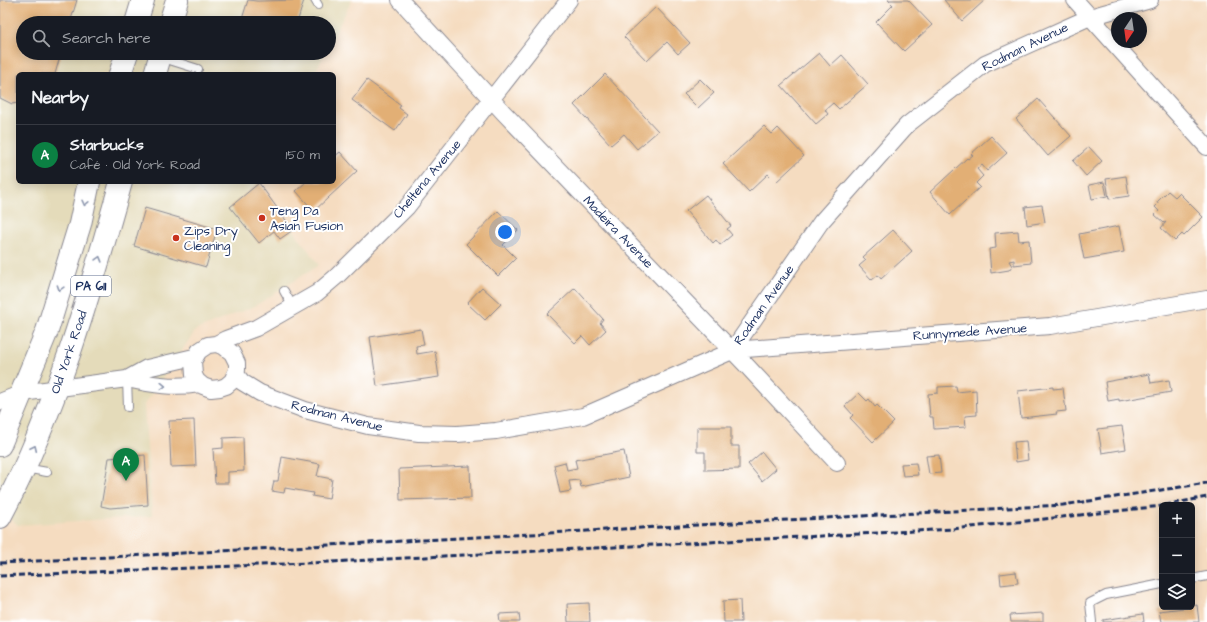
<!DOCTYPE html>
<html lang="en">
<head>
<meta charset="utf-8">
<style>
  body { margin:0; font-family:"Architects Daughter",sans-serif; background:#20242c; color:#f1f3f6 }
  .controls { position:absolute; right:12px; bottom:12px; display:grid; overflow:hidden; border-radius:6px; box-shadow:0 2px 10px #0003 }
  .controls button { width:36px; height:36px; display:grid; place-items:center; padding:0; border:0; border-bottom:1px solid #363941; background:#171b24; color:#f1f3f6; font:20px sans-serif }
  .compass { position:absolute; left:1111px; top:12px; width:36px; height:36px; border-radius:50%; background:#171b24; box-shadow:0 2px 10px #0003; rotate:193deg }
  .you { position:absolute; left:505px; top:232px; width:14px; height:14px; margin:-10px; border:3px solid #fff; border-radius:50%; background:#1a73e8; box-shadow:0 0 0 6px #1a73e833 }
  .badge { display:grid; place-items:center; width:26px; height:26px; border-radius:50%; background:#0b8043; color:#fff; font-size:13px; font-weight:700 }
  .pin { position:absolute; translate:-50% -33px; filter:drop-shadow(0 1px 2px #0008) }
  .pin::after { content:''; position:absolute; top:21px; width:14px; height:12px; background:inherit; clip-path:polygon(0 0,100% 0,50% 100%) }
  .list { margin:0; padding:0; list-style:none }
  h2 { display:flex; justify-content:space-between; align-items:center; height:52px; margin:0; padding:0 16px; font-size:17px }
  h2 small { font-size:13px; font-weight:400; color:#9ea1a6 }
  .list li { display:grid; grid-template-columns:26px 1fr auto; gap:12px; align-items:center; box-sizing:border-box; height:60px; padding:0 16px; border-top:1px solid #363941 }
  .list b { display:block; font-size:15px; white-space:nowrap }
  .list p { margin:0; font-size:13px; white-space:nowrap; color:#9ea1a6 }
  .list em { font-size:13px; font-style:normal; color:#9ea1a6 }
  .icon { flex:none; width:22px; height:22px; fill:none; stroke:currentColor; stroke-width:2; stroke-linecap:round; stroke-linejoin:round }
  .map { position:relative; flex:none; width:1207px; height:622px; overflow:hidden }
  .search { position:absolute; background:#171b24; box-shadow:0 2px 10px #0003; left:16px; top:16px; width:320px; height:44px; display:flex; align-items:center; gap:10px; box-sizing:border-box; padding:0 14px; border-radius:22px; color:#9ea1a6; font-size:15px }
  .panel { position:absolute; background:#171b24; box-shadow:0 2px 10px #0003; left:16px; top:72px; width:320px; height:112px; border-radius:6px }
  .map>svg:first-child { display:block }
</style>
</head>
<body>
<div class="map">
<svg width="1207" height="622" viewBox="0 0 1207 622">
  <rect width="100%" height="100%" fill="#fff"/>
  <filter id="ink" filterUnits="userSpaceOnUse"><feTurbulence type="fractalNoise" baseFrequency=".025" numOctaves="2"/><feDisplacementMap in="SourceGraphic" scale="8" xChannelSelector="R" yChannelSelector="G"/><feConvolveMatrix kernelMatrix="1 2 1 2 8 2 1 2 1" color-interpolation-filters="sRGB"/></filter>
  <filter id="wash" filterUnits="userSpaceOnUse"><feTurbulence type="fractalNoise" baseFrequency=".012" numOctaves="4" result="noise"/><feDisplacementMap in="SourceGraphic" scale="16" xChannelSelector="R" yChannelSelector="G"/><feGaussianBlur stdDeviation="0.9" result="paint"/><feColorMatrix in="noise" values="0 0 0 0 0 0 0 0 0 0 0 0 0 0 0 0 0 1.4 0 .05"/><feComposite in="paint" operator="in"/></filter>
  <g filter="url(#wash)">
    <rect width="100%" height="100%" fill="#f5dcc0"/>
    <!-- built -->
    <path fill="#e4dbba" d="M0 0H352L329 45V23H23V53H325L314 74H18V182H260L259 183 319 265 255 306 196 330 144 405 152 516 18 525 0 510Z"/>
    <g id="blocks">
      <!-- building -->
      <path fill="#e2af74" d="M0 0H77L70 23H23V53H61L55 74H18V103L12 104 0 98Z
        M248 0 257 1 304 0 297 23H247L248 21 242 19Z
        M888 0H908L932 25 904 51 876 22 893 5Z
        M944 0H985L962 21Z
        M656 7 690 43 678 54 667 42 647 61 624 37Z
        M245 53H287L285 60 268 55 267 60Z
        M819 53 830 66 842 55 868 84 839 109 833 103 825 110 828 114 816 124 781 85Z
        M605 74 658 131 637 149 624 134 611 145 574 105Z
        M700 79 714 93 698 108 684 94Z
        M367 80 401 105 399 108 407 114 395 131 352 100Z
        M1038 99 1071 136 1048 156 1016 119Z
        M764 126 772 134 778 128 804 156 776 182 768 174 749 192 723 164Z
        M991 136 1007 153 987 171 982 165 977 169 983 176 976 183 980 187 950 215 930 192 967 158 968 159 973 155 971 154Z
        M1089 147 1102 161 1086 176 1073 161Z
        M340 152 357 171 314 211 296 191 306 182H334V157Z
        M1126 176 1129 196 1109 199 1106 179Z
        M1104 182 1107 196 1092 199 1089 185Z
        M259 183 293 230 280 239 274 231 259 243 230 207Z
        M1168 191 1175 197 1179 193 1203 217 1184 236 1182 234 1175 241 1161 228 1166 222 1164 223 1155 215 1159 211 1155 207 1158 204 1157 202Z
        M706 195 731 226 727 229 732 235 720 245 716 240 713 243 686 211Z
        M1042 205 1045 222 1027 225 1025 207Z
        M145 208 217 229 206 267 134 246Z
        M498 211 518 230 503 245 516 258 498 276 466 244Z
        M1119 226 1124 252 1084 259 1079 234Z
        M893 230 912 251 881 279 878 275 872 280 859 266 866 260 863 257Z
        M1018 231 1019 241 1029 240 1031 263 1014 265V260L1009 261 1012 266 1009 270 991 273 989 249 996 248 995 233Z
        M482 287 501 304 485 320 467 303Z
        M575 288 603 319 600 323 606 330 590 345 582 336 575 343 547 314Z
        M421 329 424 345 416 346 417 354 435 351 439 377 377 386 370 337Z
        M1149 374 1151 383 1169 380 1171 392 1119 401V399L1108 401 1105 382Z
        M956 386 957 392 976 390 977 415 965 416 966 427 934 429 933 417H930L928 394 938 393V387Z
        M1053 387V389L1063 388 1066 411 1056 412 1057 414 1021 418 1018 391Z
        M859 393 867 401 869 399 875 407 877 405 894 422 873 442 850 418 853 415 845 406Z
        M194 420 196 466 171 467 169 421Z
        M1122 426 1126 449 1102 453 1098 429Z
        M697 427H731V446H739V469L705 470V452H697Z
        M243 437 244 471 228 472V483H215L213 449 223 448V438Z
        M1026 441 1028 460 1016 462 1014 442Z
        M624 451 629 477 581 487 579 480 569 481 571 491 560 493 554 465 565 462 567 470 577 468 575 460Z
        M762 452 776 469 762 481 748 464Z
        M145 455 148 505 110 508 101 506 109 458Z
        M939 455 941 473 929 474 926 456Z
        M282 457 320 464 317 476 332 479 329 499 312 496 313 493 285 488 284 493 272 491 274 481H278Z
        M916 463 918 475 903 476 901 464Z
        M470 466 471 498 400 500 399 469Z
        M1016 572 1018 583 1001 585 1000 574Z
        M740 600 741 622H724L723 601Z
        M589 603 590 622H568L567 604Z
        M1197 605 1199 622H1161L1159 611 1192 607V606Z
        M519 613 520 622H500L499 614Z
        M1043 613V622H1011L1010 615Z
        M1143 614 1144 622H1103V620Z"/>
    </g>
  </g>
  <g filter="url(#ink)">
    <use href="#blocks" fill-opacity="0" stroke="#88868f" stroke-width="1"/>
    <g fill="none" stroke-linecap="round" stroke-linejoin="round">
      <defs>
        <path id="service" d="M315 0 318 5
          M160 57 198 69
          M284 291 293 307
          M127 379 128 407
          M25 468 47 472
          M1192 579 1207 576
          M1092 622 1090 603 1106 595 1162 584"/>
        <path id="minor" d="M400 0 504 113 747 366 837 463
          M1075 0 1207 147
          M216 344 223 346 232 353 237 363V370L232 381 226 386 220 388 211 389 203 386 197 381 194 375 193 361 199 351 208 345 216 344 226 339 256 328 317 293 337 276 407 207 569 0
          M732 351 746 349 1050 326 1207 299
          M236 374 242 382 260 393 305 410 368 426 419 433 457 434 496 431 583 416 732 351 821 222 907 125 985 64 1090 17 1150 0
          M127 379C154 385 173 388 200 384
          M0 402 22 393 127 379 147 368 194 357"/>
        <path id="trunk" d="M136 23 143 0
          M170 23 177 0
          M120 74 127 53
          M155 74 161 53
          M0 445 47 331 80 224 89 182
          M0 517C56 412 89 296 121 182"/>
      </defs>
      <!-- service casing -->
      <use href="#service" stroke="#88868f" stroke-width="10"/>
      <!-- minor casing -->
      <use href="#minor" stroke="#88868f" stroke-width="18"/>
      <!-- trunk casing -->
      <use href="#trunk" stroke="#88868f" stroke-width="24"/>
      <!-- service -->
      <use href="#service" stroke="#fff" stroke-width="8"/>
      <!-- minor -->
      <use href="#minor" stroke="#fff" stroke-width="16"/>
      <!-- trunk -->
      <use href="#trunk" stroke="#fff" stroke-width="22"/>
      <!-- rail -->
      <path stroke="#1b2f5e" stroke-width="3" stroke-dasharray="6 3" stroke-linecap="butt" d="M1165 505 1207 497
        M0 563 1063 505 1207 483
        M0 576 331 562 953 529 1162 506"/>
    </g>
    <!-- one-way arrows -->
    <defs><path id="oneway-chevron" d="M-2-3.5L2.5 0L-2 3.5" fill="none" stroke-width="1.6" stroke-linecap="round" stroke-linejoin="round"/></defs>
    <g stroke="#8d97ae">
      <use href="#oneway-chevron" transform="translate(85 203) rotate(103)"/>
      <use href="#oneway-chevron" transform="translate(99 259) rotate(-74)"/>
      <use href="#oneway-chevron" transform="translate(60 288) rotate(108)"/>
      <use href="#oneway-chevron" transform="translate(163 386) rotate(2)"/>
      <use href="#oneway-chevron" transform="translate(34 448) rotate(-65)"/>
    </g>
  </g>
  <!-- markers -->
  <g fill="#c8321e" stroke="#fff" stroke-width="1.5">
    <circle cx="262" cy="218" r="4"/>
    <circle cx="176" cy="238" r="4"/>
  </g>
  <g text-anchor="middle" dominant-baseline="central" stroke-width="4" stroke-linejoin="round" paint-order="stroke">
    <!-- shield labels -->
    <rect fill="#fff" stroke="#5f6d8e" stroke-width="1" x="71" y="276" width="40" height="20" rx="3"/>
    <g font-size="12" font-weight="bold" fill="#1b2f5e">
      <text x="91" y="286">PA 611</text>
    </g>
    <!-- street labels -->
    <g font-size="13" fill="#1b2f5e" stroke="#fff">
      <text transform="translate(1025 47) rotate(-26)">Rodman Avenue</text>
      <text transform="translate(427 179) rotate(-50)">Cheltena Avenue</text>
      <text transform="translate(618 232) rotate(46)">Madeira Avenue</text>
      <text transform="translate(764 305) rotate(-55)">Rodman Avenue</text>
      <text transform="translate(970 332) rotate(-4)">Runnymede Avenue</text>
      <text transform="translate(69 352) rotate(-71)">Old York Road</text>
      <text transform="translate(337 416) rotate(14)">Rodman Avenue</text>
    </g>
    <!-- poi labels -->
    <g font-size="13" fill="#1b2f5e" stroke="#fff" text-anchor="start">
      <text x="270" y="211">Teng Da<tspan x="270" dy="15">Asian Fusion</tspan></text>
      <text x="184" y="231">Zips Dry<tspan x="184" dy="15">Cleaning</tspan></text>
    </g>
  </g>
</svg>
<div class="controls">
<button>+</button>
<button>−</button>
<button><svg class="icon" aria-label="layers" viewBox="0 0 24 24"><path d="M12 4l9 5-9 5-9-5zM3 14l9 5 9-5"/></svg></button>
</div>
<svg class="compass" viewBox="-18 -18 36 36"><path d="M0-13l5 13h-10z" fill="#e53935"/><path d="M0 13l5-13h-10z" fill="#9ea1a6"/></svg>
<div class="you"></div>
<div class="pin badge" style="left:126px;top:481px">A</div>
<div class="search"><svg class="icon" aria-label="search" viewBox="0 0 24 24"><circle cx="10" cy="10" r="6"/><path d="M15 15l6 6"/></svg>Search here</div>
<section class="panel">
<h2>Nearby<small></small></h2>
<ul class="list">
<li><span class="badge">A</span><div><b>Starbucks</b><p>Café · Old York Road</p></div><em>150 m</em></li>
</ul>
</section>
</div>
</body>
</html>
